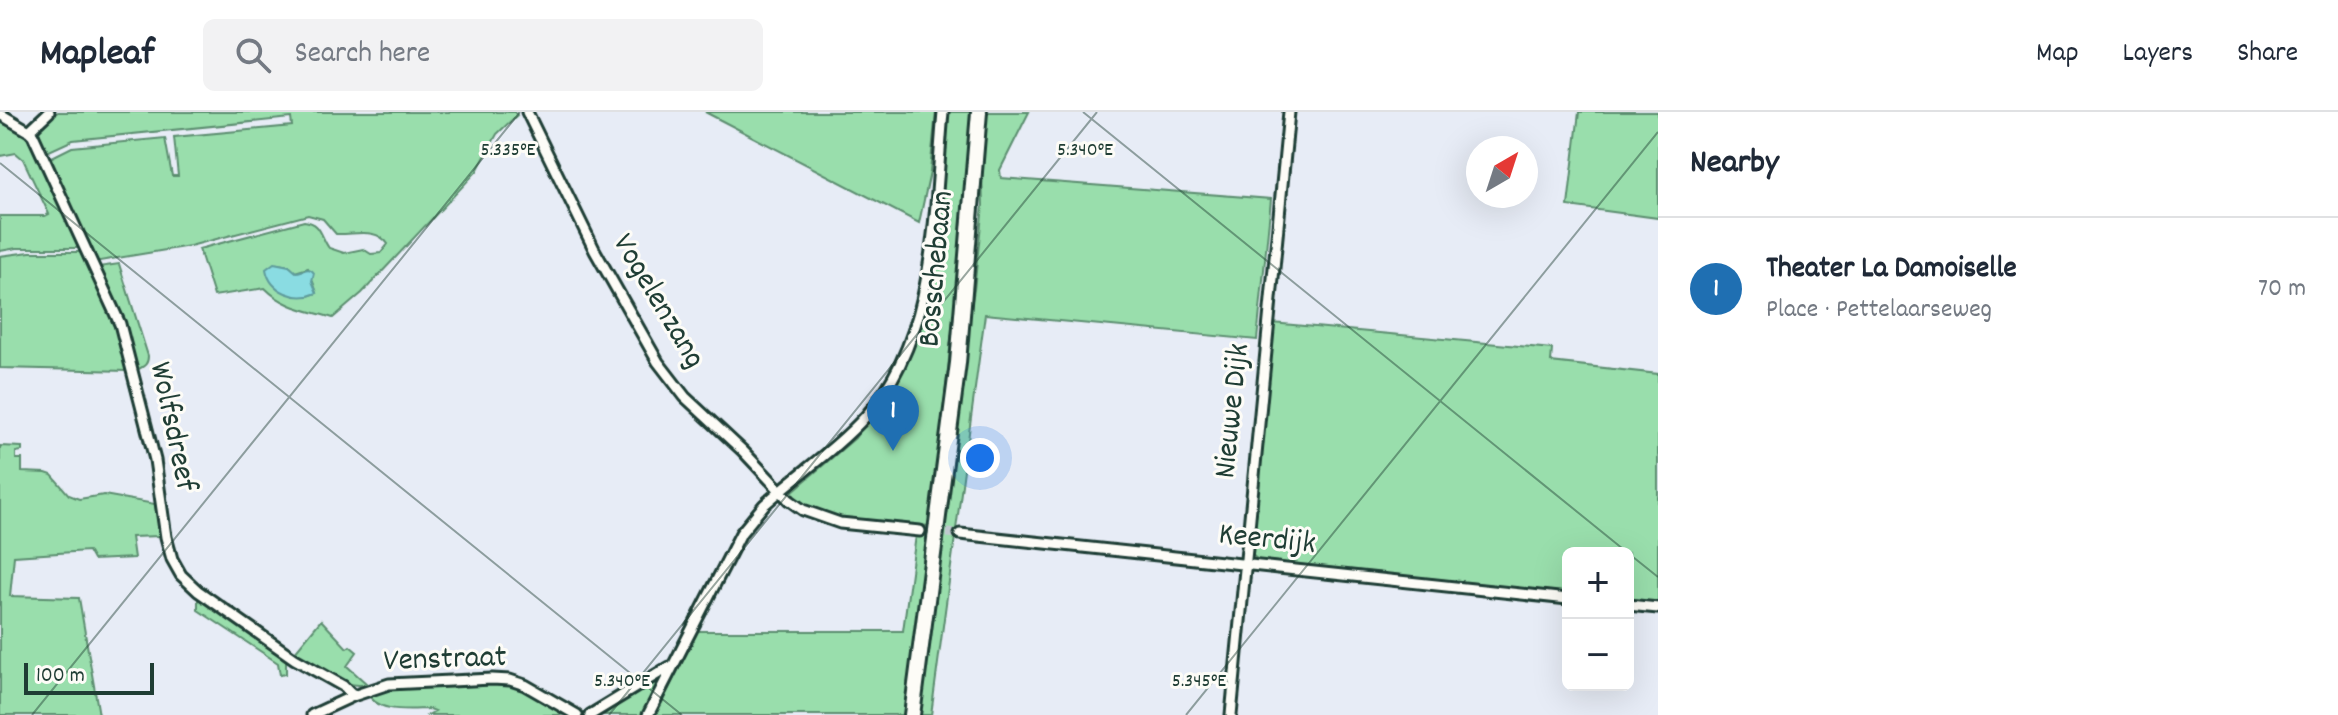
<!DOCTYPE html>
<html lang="en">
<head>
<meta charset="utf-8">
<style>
  body { margin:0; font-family:Dekko,sans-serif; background:#f2f2f3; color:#1f2937 }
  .controls { position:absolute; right:24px; bottom:24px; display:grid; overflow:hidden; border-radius:12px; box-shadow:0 8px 32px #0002 }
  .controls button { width:72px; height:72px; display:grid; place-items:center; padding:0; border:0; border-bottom:2px solid #e0e1e3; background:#fff; color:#1f2937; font:40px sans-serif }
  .compass { position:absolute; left:1466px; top:24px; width:72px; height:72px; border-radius:50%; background:#fff; box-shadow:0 8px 32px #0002; rotate:39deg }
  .scale { position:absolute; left:24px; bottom:20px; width:130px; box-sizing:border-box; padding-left:8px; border:4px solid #1f3d34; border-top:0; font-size:22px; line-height:28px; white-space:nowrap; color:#1f3d34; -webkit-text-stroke:6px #fdfcf7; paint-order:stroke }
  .you { position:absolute; left:980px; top:346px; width:28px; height:28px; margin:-20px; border:6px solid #fff; border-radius:50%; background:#1a73e8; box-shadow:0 0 0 12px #1a73e833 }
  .badge { display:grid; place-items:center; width:52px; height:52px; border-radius:50%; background:#1f6fb2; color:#fff; font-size:26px; font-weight:700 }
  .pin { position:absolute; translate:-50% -66px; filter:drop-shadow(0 2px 4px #0008) }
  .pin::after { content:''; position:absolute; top:42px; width:28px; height:24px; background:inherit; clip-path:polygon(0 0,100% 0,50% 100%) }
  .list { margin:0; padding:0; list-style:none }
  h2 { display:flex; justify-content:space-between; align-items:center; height:104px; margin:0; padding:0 32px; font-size:34px }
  h2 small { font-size:26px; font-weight:400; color:#747a83 }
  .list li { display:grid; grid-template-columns:52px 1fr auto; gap:24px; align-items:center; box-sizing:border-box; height:144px; padding:0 32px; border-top:2px solid #e0e1e3 }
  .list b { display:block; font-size:30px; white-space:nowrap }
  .list p { margin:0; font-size:26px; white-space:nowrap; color:#747a83 }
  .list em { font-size:26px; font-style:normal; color:#747a83 }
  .icon { flex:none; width:44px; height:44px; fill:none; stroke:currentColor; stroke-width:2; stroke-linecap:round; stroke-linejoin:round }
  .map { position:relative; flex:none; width:1658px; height:603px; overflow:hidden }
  header { display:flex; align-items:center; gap:48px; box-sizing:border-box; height:112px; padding:0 40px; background:#fff; border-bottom:2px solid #e0e1e3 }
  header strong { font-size:38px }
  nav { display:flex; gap:44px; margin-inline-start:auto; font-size:28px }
  .search { width:560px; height:72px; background:#f2f2f3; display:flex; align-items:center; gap:20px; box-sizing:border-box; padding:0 28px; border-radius:12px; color:#747a83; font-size:30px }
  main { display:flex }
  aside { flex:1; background:#fff }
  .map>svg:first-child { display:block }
</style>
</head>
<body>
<header>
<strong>Mapleaf</strong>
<div class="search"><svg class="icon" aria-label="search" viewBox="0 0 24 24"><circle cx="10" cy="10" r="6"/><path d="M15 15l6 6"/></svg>Search here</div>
<nav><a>Map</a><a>Layers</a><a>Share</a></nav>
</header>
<main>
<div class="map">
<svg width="1658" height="603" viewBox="0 0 1658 603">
  <rect width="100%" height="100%" fill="#e7ecf6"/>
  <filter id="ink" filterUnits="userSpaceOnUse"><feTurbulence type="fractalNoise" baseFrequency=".0125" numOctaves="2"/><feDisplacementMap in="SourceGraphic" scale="16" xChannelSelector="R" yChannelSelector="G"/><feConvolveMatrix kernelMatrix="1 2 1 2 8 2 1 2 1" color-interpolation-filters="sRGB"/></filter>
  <g filter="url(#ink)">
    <!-- green -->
    <path fill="#99deac" stroke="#5c8e70" stroke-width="2" fill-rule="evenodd" d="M58 0H515L517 3 497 22 477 59 362 181 333 206C307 198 285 196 265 176L214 184 199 137 304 109C322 111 320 124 329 136L344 141 363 137 371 142 381 141 388 132C376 115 355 123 336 122L323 107 308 103 190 134 94 150 48 47 72 35 165 26 172 64H178L174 25 292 14 291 6 73 28 45 41C35 19 37 13 58 0ZM278 152 289 154 295 160 308 156 317 181 308 184H294Z
      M705 0H936L930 60 919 111Z
      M946 0H975L945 285 936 397 905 603H656L697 519H903L916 423 927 424 928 414 840 405 822 401 795 387 793 379 855 326 888 278 921 199Z
      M986 0H1029L1000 58 1001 66 1271 87 1257 228 985 202 931 603H918L963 236 974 178 983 93 982 60Z
      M1579 0H1658V106L1568 94Z
      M0 10 22 20 28 27 77 131V136H17L0 139V104H45L49 102 23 47 16 41 0 44Z
      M30 140H79L83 142 112 207 130 261 128 259 0 256V144Z
      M119 152 148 244C148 253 144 254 137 258L117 198 97 158 99 155Z
      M1272 211 1552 237 1551 250 1658 262V491L1628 487V441H1568V481L1258 448 1251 442Z
      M0 334 22 335V339L16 340V347H22V360L46 361 52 363 69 383 79 387 104 383 155 392 160 424 131 425 134 446 93 448 88 439 14 444 10 484 79 486 99 603H0Z
      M198 486 286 546V562L280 563 278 551 198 498Z
      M321 508 347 536 350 534 357 540 347 554 367 572C342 578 314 554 294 541Z
      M660 565 643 603H599Z
      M502 569 526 576 569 603H428L435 599 430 597C409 597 377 602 367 580L388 574Z"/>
    <!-- water -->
    <path fill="#8adce2" stroke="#5f9c9c" stroke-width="2" d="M274 151 289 154 296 160C303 160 309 153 314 161L312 169 317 181C297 190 270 180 266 157Z"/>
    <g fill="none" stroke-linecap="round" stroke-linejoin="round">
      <!-- street-tunnel -->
      <path stroke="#bfc9cf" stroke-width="9" stroke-dasharray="9 4.5" stroke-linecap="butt" d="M920 419 960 422"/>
      <defs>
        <path id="street" d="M527 0 595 139 658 250 685 285 743 339 789 388 803 398 840 411 920 419
          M0 2 29 19 33 23 120 212 155 348 166 425 172 447 181 463 198 479 295 547 343 574 353 584
          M29 19 49 0
          M960 422 1568 487
          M1628 493 1658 496
          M312 603 353 584 389 572 492 567 510 568 525 573 577 603
          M590 603 669 555
          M648 603 741 421 764 393C797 363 836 337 866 304 937 225 934 100 943 0
          M1231 603 1289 0"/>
        <path id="secondary" d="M912 603 958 251 979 0"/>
      </defs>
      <!-- street casing -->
      <use href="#street" stroke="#1f3d34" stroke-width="15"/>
      <!-- secondary casing -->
      <use href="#secondary" stroke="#1f3d34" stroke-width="20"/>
      <!-- street -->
      <use href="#street" stroke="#fdfcf7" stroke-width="9"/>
      <!-- secondary -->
      <use href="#secondary" stroke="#fdfcf7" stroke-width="14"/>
    </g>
  </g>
  <!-- ticks -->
  <path fill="none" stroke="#1f3d34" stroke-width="2" stroke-opacity="0.45" d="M1083 0 1628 441M0 51 682 603M1628 441 1658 465M32 603 520 0M609 603 1097 0M1186 603 1658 20"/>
  <g text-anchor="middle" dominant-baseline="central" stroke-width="6" stroke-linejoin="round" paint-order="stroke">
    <!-- street labels -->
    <g font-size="32" fill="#1f3d34" stroke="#fdfcf7">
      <text transform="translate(938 157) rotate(-85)">Bosschebaan</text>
      <text transform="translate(657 190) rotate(59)">Vogelenzang</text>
      <text transform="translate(1234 299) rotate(-84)">Nieuwe Dijk</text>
      <text transform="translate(171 315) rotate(78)">Wolfsdreef</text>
      <text transform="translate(1267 429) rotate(6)">Keerdijk</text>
      <text transform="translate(445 549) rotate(-2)">Venstraat</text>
    </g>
  </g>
  <g font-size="20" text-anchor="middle" fill="#1f3d34" stroke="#fdfcf7" stroke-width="6" stroke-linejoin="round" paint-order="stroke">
    <text x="508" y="43">5.335°E</text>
    <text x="1085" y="43">5.340°E</text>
    <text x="622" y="574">5.340°E</text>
    <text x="1199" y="574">5.345°E</text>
  </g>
</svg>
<div class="controls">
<button>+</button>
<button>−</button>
</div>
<svg class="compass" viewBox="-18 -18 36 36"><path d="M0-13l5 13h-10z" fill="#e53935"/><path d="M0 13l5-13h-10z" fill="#747a83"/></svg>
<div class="scale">100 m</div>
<div class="you"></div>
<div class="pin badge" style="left:893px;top:339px">1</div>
</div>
<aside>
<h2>Nearby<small></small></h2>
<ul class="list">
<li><span class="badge">1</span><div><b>Theater La Damoiselle</b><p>Place · Pettelaarseweg</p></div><em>70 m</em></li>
</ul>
</aside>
</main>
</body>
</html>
